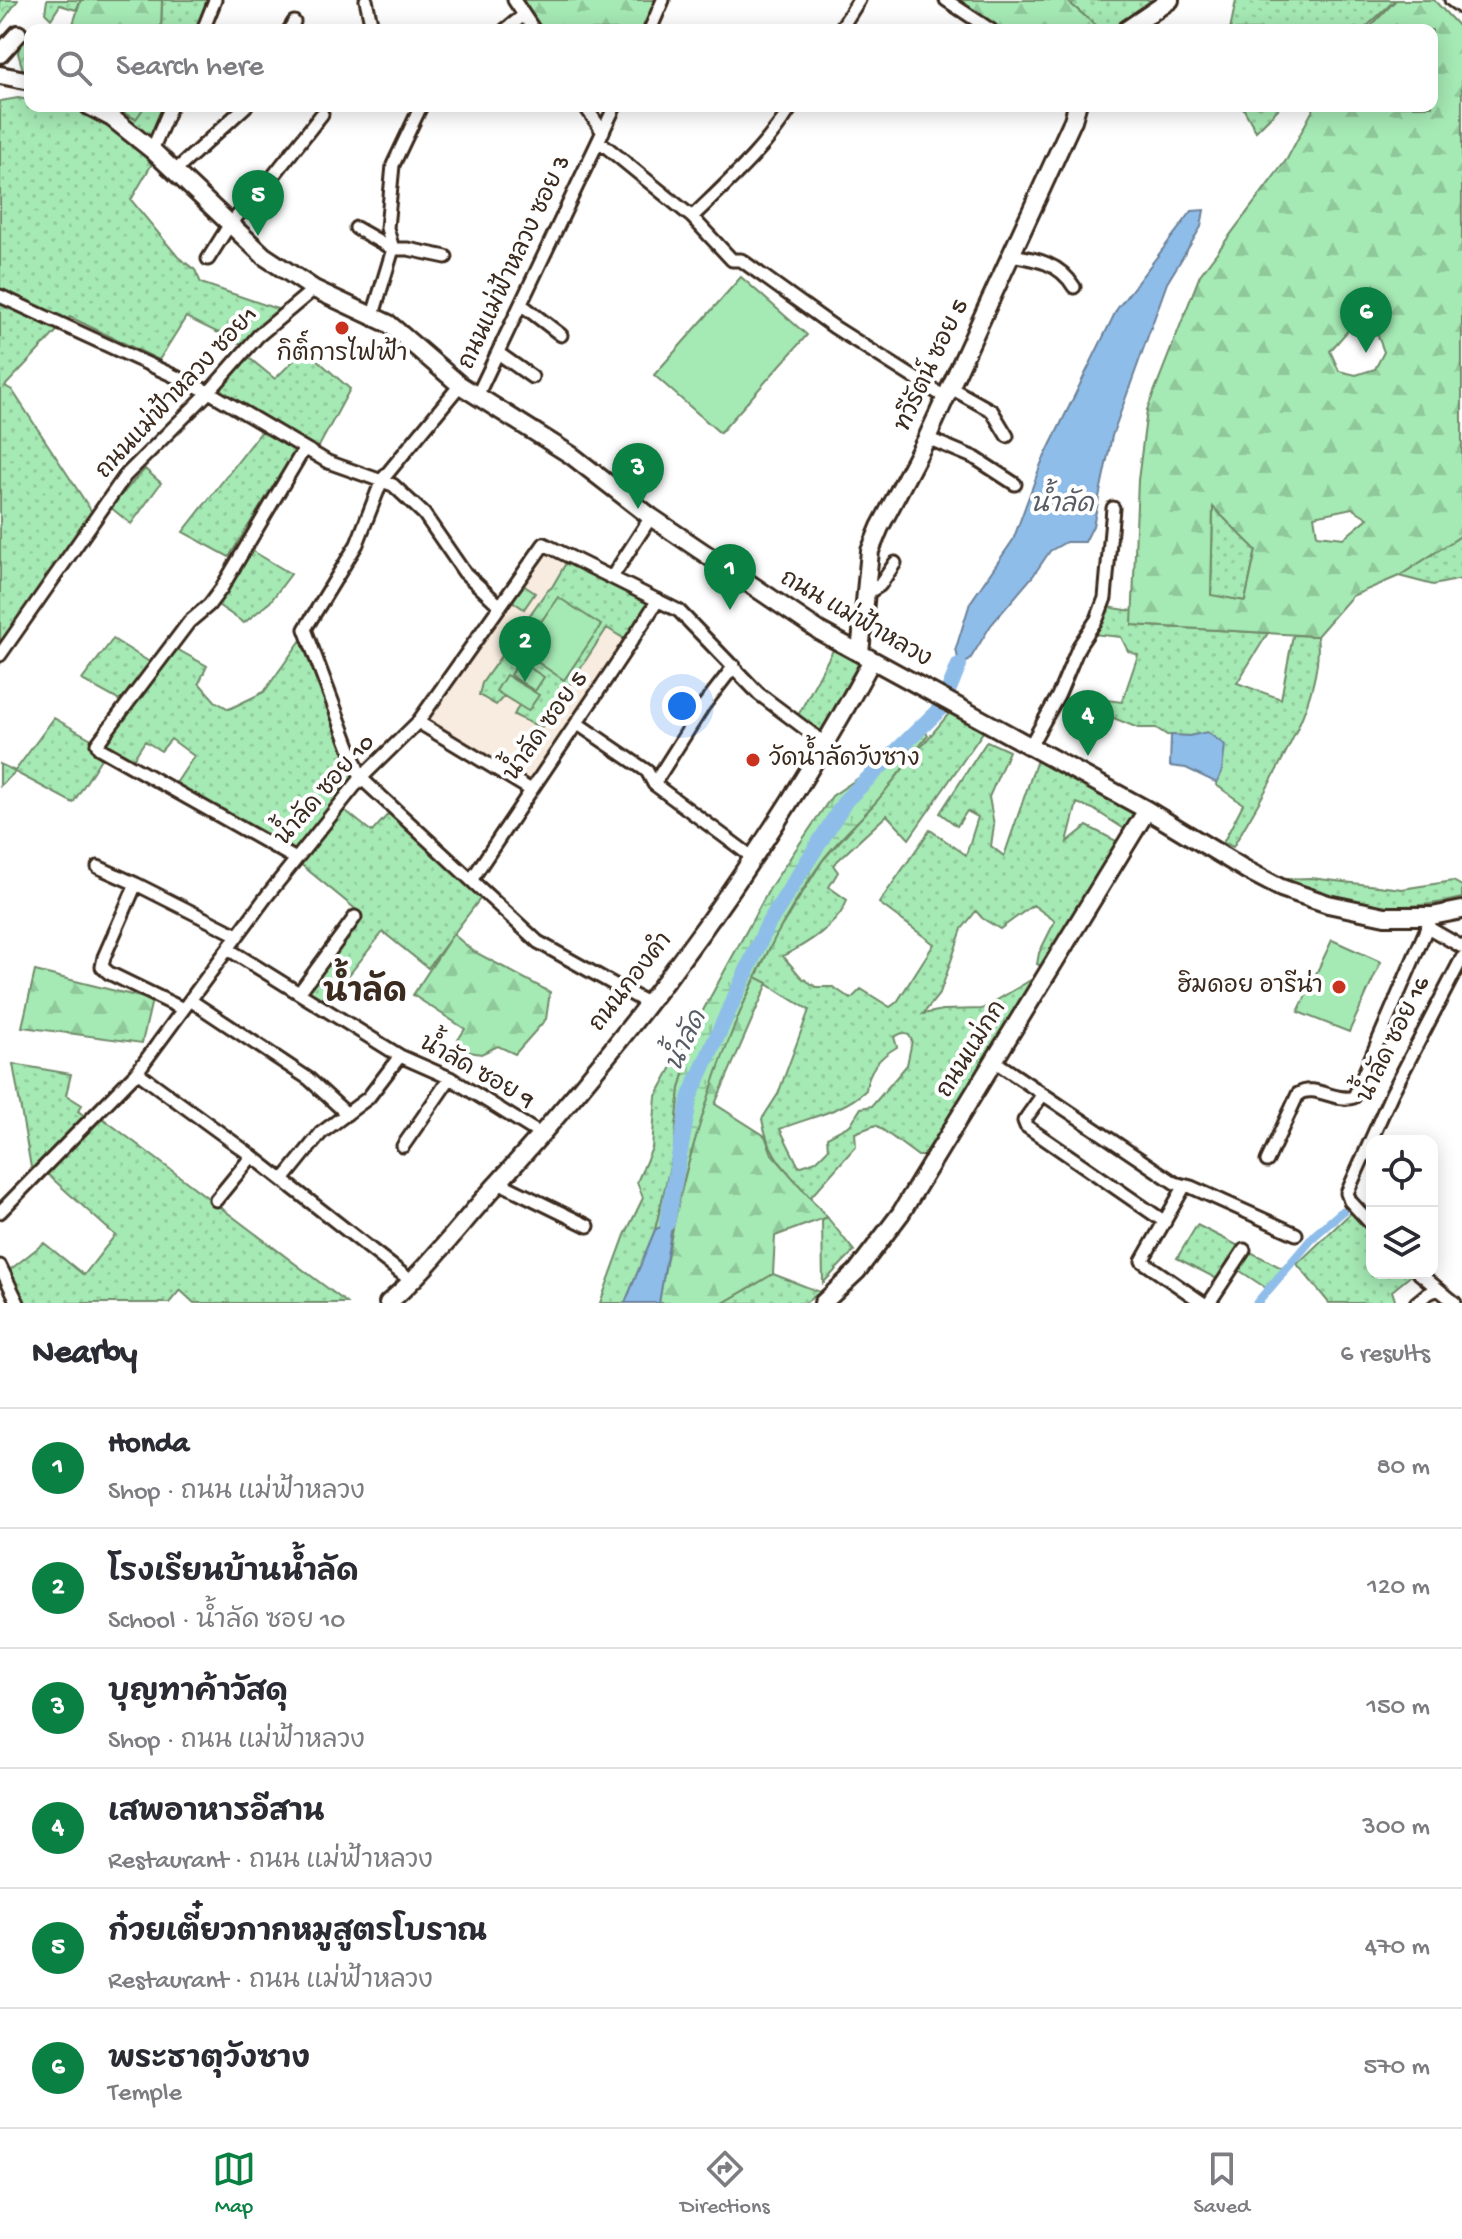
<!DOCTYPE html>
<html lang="en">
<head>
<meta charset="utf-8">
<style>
  body { margin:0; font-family:"Gochi Hand","Playpen Sans Thai",sans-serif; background:#f7f7f7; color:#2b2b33 }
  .controls { position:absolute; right:24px; bottom:24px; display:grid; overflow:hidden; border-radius:16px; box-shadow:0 4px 20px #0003 }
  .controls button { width:72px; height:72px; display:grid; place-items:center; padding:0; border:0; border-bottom:2px solid #e1e1e2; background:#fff; color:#2b2b33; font:40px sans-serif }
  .you { position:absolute; left:682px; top:706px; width:28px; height:28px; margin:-20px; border:6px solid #fff; border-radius:50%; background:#1a73e8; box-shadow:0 0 0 12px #1a73e833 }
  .badge { display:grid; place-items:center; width:52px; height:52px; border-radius:50%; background:#0b8043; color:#fff; font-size:26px; font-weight:700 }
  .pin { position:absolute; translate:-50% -66px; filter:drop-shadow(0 2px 4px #0008) }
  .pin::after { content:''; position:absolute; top:42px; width:28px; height:24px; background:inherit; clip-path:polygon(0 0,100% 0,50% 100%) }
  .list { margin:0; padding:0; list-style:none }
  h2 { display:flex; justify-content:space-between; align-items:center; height:104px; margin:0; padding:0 32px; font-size:34px }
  h2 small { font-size:26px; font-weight:400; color:#7c7c81 }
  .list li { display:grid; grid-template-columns:52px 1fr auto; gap:24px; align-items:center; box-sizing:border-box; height:120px; padding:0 32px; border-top:2px solid #e1e1e2 }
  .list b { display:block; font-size:30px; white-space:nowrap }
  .list p { margin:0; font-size:26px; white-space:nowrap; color:#7c7c81 }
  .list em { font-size:26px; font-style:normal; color:#7c7c81 }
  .icon { flex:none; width:44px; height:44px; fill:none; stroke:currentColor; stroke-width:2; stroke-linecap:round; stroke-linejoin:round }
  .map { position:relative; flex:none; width:1462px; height:1303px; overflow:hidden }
  .search { position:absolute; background:#fff; box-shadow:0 4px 20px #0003; left:24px; right:24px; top:24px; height:88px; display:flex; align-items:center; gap:20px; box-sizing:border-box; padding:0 28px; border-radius:16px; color:#7c7c81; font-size:30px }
  .sheet { height:824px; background:#fff }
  nav { display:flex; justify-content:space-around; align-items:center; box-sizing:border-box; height:112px; border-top:2px solid #e1e1e2; background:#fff; font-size:22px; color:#7c7c81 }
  nav a { display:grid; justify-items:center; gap:4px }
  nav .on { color:#0b8043 }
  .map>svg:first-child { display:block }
</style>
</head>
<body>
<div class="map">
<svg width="1462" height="1303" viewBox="0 0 1462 1303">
  <defs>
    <pattern id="grass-dots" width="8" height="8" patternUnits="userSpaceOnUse" patternTransform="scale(2)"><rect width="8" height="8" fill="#a5e9b4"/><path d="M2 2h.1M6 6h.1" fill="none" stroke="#8fc89a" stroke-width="1.8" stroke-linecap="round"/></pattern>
    <pattern id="forest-firs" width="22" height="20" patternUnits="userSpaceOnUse" patternTransform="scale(2)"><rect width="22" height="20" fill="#a5e9b4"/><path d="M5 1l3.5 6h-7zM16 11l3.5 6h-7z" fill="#8fc89a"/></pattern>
    <pattern id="wetland-marsh" width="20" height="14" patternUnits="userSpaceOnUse" patternTransform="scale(2)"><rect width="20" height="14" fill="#a5e9b4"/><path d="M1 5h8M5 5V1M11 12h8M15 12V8" fill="none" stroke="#8fc89a"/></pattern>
    <pattern id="park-crowns" width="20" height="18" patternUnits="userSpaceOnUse" patternTransform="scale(2)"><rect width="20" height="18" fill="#a5e9b4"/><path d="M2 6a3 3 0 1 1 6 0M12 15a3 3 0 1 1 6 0" fill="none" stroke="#8fc89a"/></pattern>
    <pattern id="garden-furrows" width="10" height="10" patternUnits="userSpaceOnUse" patternTransform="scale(2)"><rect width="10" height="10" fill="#a5e9b4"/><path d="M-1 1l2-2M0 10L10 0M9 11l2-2" fill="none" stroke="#8fc89a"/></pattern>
  </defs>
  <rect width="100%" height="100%" fill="#fff"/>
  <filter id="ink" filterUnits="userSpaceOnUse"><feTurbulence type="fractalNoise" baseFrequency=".0125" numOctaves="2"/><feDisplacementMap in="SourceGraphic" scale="16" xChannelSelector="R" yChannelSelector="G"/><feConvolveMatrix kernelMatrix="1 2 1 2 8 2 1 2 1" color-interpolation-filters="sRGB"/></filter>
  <g filter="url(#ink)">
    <!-- built -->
    <path fill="#f7ecdf" d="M544 544 658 600 531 790 418 722Z"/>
    <!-- grass -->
    <path fill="url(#grass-dots)" stroke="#708a69" stroke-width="2" fill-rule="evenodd" d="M47 0H81L76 10 60 5 51 19 45 13Z
      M162 0H215L203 30H161Z
      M1077 0H1160L1119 30H1101L1071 4Z
      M1236 0H1395L1363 30H1230Z
      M18 98 30 100V106H75L127 135 153 162 131 200 178 257 195 270 201 283 280 310 243 345 186 317 159 360 70 317 5 386 12 390 96 518 0 664V101Z
      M145 106H171L156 141 112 108 135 119Z
      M1242 106H1281L1256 131Z
      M305 349 350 389 316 452 209 392 243 353 275 379Z
      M265 427 296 449 229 557 183 532Z
      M145 469 161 483 131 524 110 507Z
      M1213 506 1256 550 1245 601 1211 596Z
      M1462 535V579L1433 585 1399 576Z
      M246 547 291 574 270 602 244 623 212 601Z
      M570 556 658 600 631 643 607 628 541 728 514 715 519 705 504 696 496 705 479 695 482 683 546 592 552 587Z
      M1107 607 1133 611V625L1268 633 1237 683 1281 699 1293 635 1317 636C1326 699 1264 792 1233 847L1223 843 1243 804 1216 785 1222 771 1207 733 1189 736 1167 735 1156 728H1138L1096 711 1099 699 1122 702 1138 655 1128 651 1121 637 1092 634Z
      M113 639 151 663 120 701 82 680Z
      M301 640 357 775 294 854 173 788 194 756 171 739 161 751 145 741 130 764 100 746 173 647 207 666 199 683 215 701 229 709 264 692Z
      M833 650 861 663 822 735 795 721Z
      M951 711 983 732 909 839 887 815 833 865 838 872 829 887 847 900C840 924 805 945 783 956L801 977 816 987H833L851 999 861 989 890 1007 897 1002 934 944 879 903 930 830 966 855 978 817 967 811 957 826 940 813 987 741 1009 751 989 797 994 825 991 846 1004 856 1038 757 1130 805 1137 816 1126 830 1093 809 1077 803 1067 842 1087 826 1118 842 1042 966 1037 964 1039 953 1055 921 1033 905 1000 929 982 918 976 911 962 929 940 993 923 1014 943 1010 982 1009 1034 978 959 1104 923 1156H918L876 1125 855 1133 856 1146 810 1198C787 1171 768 1155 762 1119L778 1094 809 1010 756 977 776 935 823 860 877 800ZM902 1033 909 1035 912 1041 907 1065 872 1106 861 1108 850 1125 827 1137 828 1149 816 1161 799 1167 780 1129C809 1117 843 1112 866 1090 868 1070 879 1057 897 1047L894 1037Z
      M54 718 93 740 102 757 73 803 15 772 0 786V764L15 771Z
      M342 808 372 832 391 811 482 896 428 968 383 932 326 1004 301 990 359 912 298 862Z
      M1311 878 1402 889 1453 881 1462 886V898C1398 914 1341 906 1281 879Z
      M700 1016 680 1089 674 1151 655 1230 625 1303H600L625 1235 643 1198 637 1182 652 1148 656 1096Z
      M13 1064 71 1074 66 1095 82 1105 78 1111 90 1120 33 1179Z
      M101 1117 347 1303H194L180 1290 169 1303H21L6 1273 44 1243 84 1275 115 1235 46 1173Z
      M1356 1208 1372 1225V1273H1414L1392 1291 1396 1303H1329L1297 1264Z
      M827 1217 854 1251 823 1283 822 1220Z
      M1197 1225 1286 1270 1269 1290 1231 1265 1219 1280 1177 1258Z
      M773 1274 820 1292 805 1303H723Z"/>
    <!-- forest -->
    <path fill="url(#forest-firs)" stroke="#708a69" stroke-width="2" fill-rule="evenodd" d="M81 0H162L161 30H71Z
      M514 0H656L642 30H534Z
      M940 0H1066L1101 30H987L980 22Z
      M1396 0H1434L1462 30V535L1399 576 1352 596 1317 636 1132 625 1138 480 1147 410 1200 275 1287 159 1315 106H1432V30H1367ZM1351 327 1376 331 1384 352 1375 369 1356 375 1339 371 1330 351ZM1213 507 1256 550 1245 601 1211 595ZM1352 508 1368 518 1344 538 1317 535 1314 516Z
      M109 106H145L136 119Z
      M453 934 473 951 550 992 546 1019 515 1054 498 1046 481 1054 452 1049 465 1029 413 995Z
      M35 971 152 1000 142 1043 22 1027Z
      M756 977 768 983 715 1104 765 1136 772 1154 827 1217 775 1236 773 1274 723 1303H659C677 1191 706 1080 756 977Z"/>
    <!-- wetland -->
    <path fill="url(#wetland-marsh)" stroke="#708a69" stroke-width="2" d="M918 723 928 735C911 757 894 781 876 802 858 822 838 840 822 861 747 967 705 1095 673 1220L655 1230 674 1149 680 1089 700 1016 771 886 832 796 879 764Z"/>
    <!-- park -->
    <path fill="url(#park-crowns)" stroke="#708a69" stroke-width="2" d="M0 0H18L0 25Z
      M520 583 535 593 524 609 509 599Z"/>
    <!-- garden -->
    <path fill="url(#garden-furrows)" stroke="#708a69" stroke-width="2" d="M30 34V73L23 70 18 53 21 40Z"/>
    <!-- pitch -->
    <path fill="#a5e9b4" stroke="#708a69" stroke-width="2" d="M741 277 807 335 720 433 654 375Z
      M558 597 601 625 564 680 521 651Z
      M519 661 544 677 535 691 510 675Z
      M506 675 539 695 528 711 496 691Z
      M1332 940 1381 962 1349 1032 1298 1012Z"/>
    <!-- water -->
    <path fill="#8fbde9" stroke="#6d8298" stroke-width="2" d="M1204 210 1201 227 1167 283 1112 436 1093 526 1085 542H1066L1050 551 1033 576 991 625 969 661 959 665 956 648 970 603 1013 540 1041 464 1117 309 1192 211Z
      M1207 732 1225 745 1222 771 1217 783 1186 768 1170 766 1171 735 1189 736Z
      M673 1220 659 1303H625L655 1230Z"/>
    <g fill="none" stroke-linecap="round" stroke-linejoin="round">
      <!-- canal -->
      <path stroke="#8fbde9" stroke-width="9" d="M1257 1303 1315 1235 1343 1211"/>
      <!-- river -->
      <path stroke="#8fbde9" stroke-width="16" d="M667 1223 690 1096 768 924 846 800 941 708 959 665"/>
      <defs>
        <path id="street" d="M366 0 371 23 377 30
          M514 0 534 30
          M946 0 991 30
          M1451 0 1462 8
          M203 30 215 0
          M289 30 294 22
          M505 30 524 15
          M650 30 663 0
          M840 30 859 0
          M421 106 393 165 387 228 393 249H408L446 257
          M585 106 603 132
          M599 141 692 217 732 260H741L834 327 946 398
          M152 150 171 106
          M174 172 246 106
          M692 217C728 182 765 149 792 106
          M356 228 393 249 373 315
          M1011 255C1036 259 1060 263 1074 287
          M208 259 230 224 270 180 322 114
          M0 296 209 392 328 462 393 485 424 514 464 572 499 605
          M522 305 561 335
          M498 353 532 377
          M460 385 382 480 357 544 305 629 361 778 538 942 649 1004
          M951 388 992 411 1007 436
          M477 396 615 106
          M927 438 975 458 1015 484
          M612 577 651 517
          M866 594 880 585 895 563
          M0 655 125 476 209 392 258 336 314 289
          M418 722 531 790
          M578 724 647 771 654 784 752 857
          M1030 746 1058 696 1079 646 1097 619 1105 598 1113 508
          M654 784 704 705 734 666
          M296 859 99 748 97 744 189 622 209 605 221 589 304 449
          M98 867 136 884
          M472 879C533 786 598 694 658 600
          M1429 928 1462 947
          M228 949 400 1056 450 1078 540 1134
          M299 993 355 917
          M190 1000 309 1079 347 1114
          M183 1009 109 973 102 967 104 957 136 884 237 935
          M994 1061 1175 1183 1191 1187 1296 1234
          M1043 1094 1024 1121 1026 1126 1165 1222
          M403 1146 450 1078
          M1267 1161 1298 1094C1315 1083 1335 1103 1354 1097L1432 916
          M283 1180 321 1133 368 1098 400 1056
          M498 1182 588 1226
          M1184 1187 1142 1261 1203 1303
          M216 1200 252 1156
          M0 1212 137 1072
          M1372 1225 1350 1201 1347 1193 1392 1093 1462 958
          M0 1266 18 1303
          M1419 1273 1455 1303
          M410 1280 252 1156 137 1072 266 897 361 778 418 722 544 544 679 611 759 694 827 745
          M1209 1303 1244 1250
          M1416 1303 1427 1294 1438 1289"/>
        <path id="secondary" d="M1126 30 1170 0
          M0 54 18 34
          M0 75 30 81
          M89 106 112 118 152 150 264 256 314 289 389 324 460 385 571 455 651 517 821 632 1147 810 1248 871 1281 888 1328 904 1385 916H1432L1462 910
          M860 653 870 551 880 527 927 438 1073 120 1077 106
          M388 1303C429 1268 462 1222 499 1182 642 1024 771 848 872 660
          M823 1303 857 1271 901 1213 1147 810"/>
      </defs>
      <!-- street casing -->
      <use href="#street" stroke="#3b2a1e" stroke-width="17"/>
      <!-- secondary casing -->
      <use href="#secondary" stroke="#3b2a1e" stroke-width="22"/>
      <!-- street -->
      <use href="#street" stroke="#fff" stroke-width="11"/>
      <!-- secondary -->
      <use href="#secondary" stroke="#fff" stroke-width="16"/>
    </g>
  </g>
  <!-- markers -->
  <g fill="#c8321e" stroke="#fff" stroke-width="3">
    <circle cx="342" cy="328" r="8"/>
    <circle cx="753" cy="760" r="8"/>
    <circle cx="1339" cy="987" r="8"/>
  </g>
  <g text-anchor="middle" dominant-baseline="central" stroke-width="8" stroke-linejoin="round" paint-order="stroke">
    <!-- street labels -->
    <g font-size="24" fill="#3b2a1e" stroke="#fff">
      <text transform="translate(516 263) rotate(-65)">ถนนแม่ฟ้าหลวง ซอย 3</text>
      <text transform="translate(933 366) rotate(-65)">ทวีรัตน์ ซอย 5</text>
      <text transform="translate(178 394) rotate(-47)">ถนนแม่ฟ้าหลวง ซอย1</text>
      <text transform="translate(855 620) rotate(30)">ถนน แม่ฟ้าหลวง</text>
      <text transform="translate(547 727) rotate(-55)">น้ำลัด ซอย 5</text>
      <text transform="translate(326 791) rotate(-49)">น้ำลัด ซอย 10</text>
      <text transform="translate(632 983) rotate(-52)">ถนนกองคำ</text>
      <text transform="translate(1395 1040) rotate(-64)">น้ำลัด ซอย 16</text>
      <text transform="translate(973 1050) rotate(-58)">ถนนแม่กก</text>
      <text transform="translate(476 1073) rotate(29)">น้ำลัด ซอย 9</text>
    </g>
    <!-- poi labels -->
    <g font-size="24" fill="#3b2a1e" stroke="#fff">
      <text x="342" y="355">กิติ์การไฟฟ้า</text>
      <text x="769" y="760" text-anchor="start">วัดน้ำลัดวังซาง</text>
      <text x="1323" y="987" text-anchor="end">ฮิมดอย อารีน่า</text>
    </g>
    <!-- water labels -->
    <g font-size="26" font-style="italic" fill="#585d65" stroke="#fff">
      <text x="1062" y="506">น้ำลัด</text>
      <text transform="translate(688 1042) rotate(-65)">น้ำลัด</text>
    </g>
    <!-- district labels -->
    <g font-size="32" font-weight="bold" fill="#3b2a1e" stroke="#fff">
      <text x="365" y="995">น้ำลัด</text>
    </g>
  </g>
</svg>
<div class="controls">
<button><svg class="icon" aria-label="locate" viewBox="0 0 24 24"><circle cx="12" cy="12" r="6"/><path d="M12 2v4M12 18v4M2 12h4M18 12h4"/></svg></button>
<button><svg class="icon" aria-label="layers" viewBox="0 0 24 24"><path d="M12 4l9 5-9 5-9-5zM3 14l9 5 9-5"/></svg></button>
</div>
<div class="you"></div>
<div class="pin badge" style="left:730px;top:610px">1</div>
<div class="pin badge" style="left:525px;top:682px">2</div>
<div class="pin badge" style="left:638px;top:509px">3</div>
<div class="pin badge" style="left:1088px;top:756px">4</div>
<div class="pin badge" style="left:258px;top:236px">5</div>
<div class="pin badge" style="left:1366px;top:353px">6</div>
<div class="search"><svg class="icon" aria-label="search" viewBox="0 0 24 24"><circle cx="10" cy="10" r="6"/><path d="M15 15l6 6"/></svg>Search here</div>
</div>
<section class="sheet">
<h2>Nearby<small>6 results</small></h2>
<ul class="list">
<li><span class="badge">1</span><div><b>Honda</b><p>Shop · ถนน แม่ฟ้าหลวง</p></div><em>80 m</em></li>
<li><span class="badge">2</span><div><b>โรงเรียนบ้านน้ำลัด</b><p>School · น้ำลัด ซอย 10</p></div><em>120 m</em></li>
<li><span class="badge">3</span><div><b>บุญทาค้าวัสดุ</b><p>Shop · ถนน แม่ฟ้าหลวง</p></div><em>150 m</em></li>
<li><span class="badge">4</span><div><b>เสพอาหารอีสาน</b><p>Restaurant · ถนน แม่ฟ้าหลวง</p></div><em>300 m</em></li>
<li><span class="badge">5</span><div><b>ก๋วยเตี๋ยวกากหมูสูตรโบราณ</b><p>Restaurant · ถนน แม่ฟ้าหลวง</p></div><em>470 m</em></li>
<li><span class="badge">6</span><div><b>พระธาตุวังซาง</b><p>Temple</p></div><em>570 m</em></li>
</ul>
</section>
<nav>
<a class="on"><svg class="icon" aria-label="map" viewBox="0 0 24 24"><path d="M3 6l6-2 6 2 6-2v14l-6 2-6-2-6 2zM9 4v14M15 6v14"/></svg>Map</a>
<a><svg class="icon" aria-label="directions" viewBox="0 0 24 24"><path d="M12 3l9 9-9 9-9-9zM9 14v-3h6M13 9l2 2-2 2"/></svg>Directions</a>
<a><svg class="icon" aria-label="saved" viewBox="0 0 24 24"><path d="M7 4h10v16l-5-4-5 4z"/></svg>Saved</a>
</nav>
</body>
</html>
